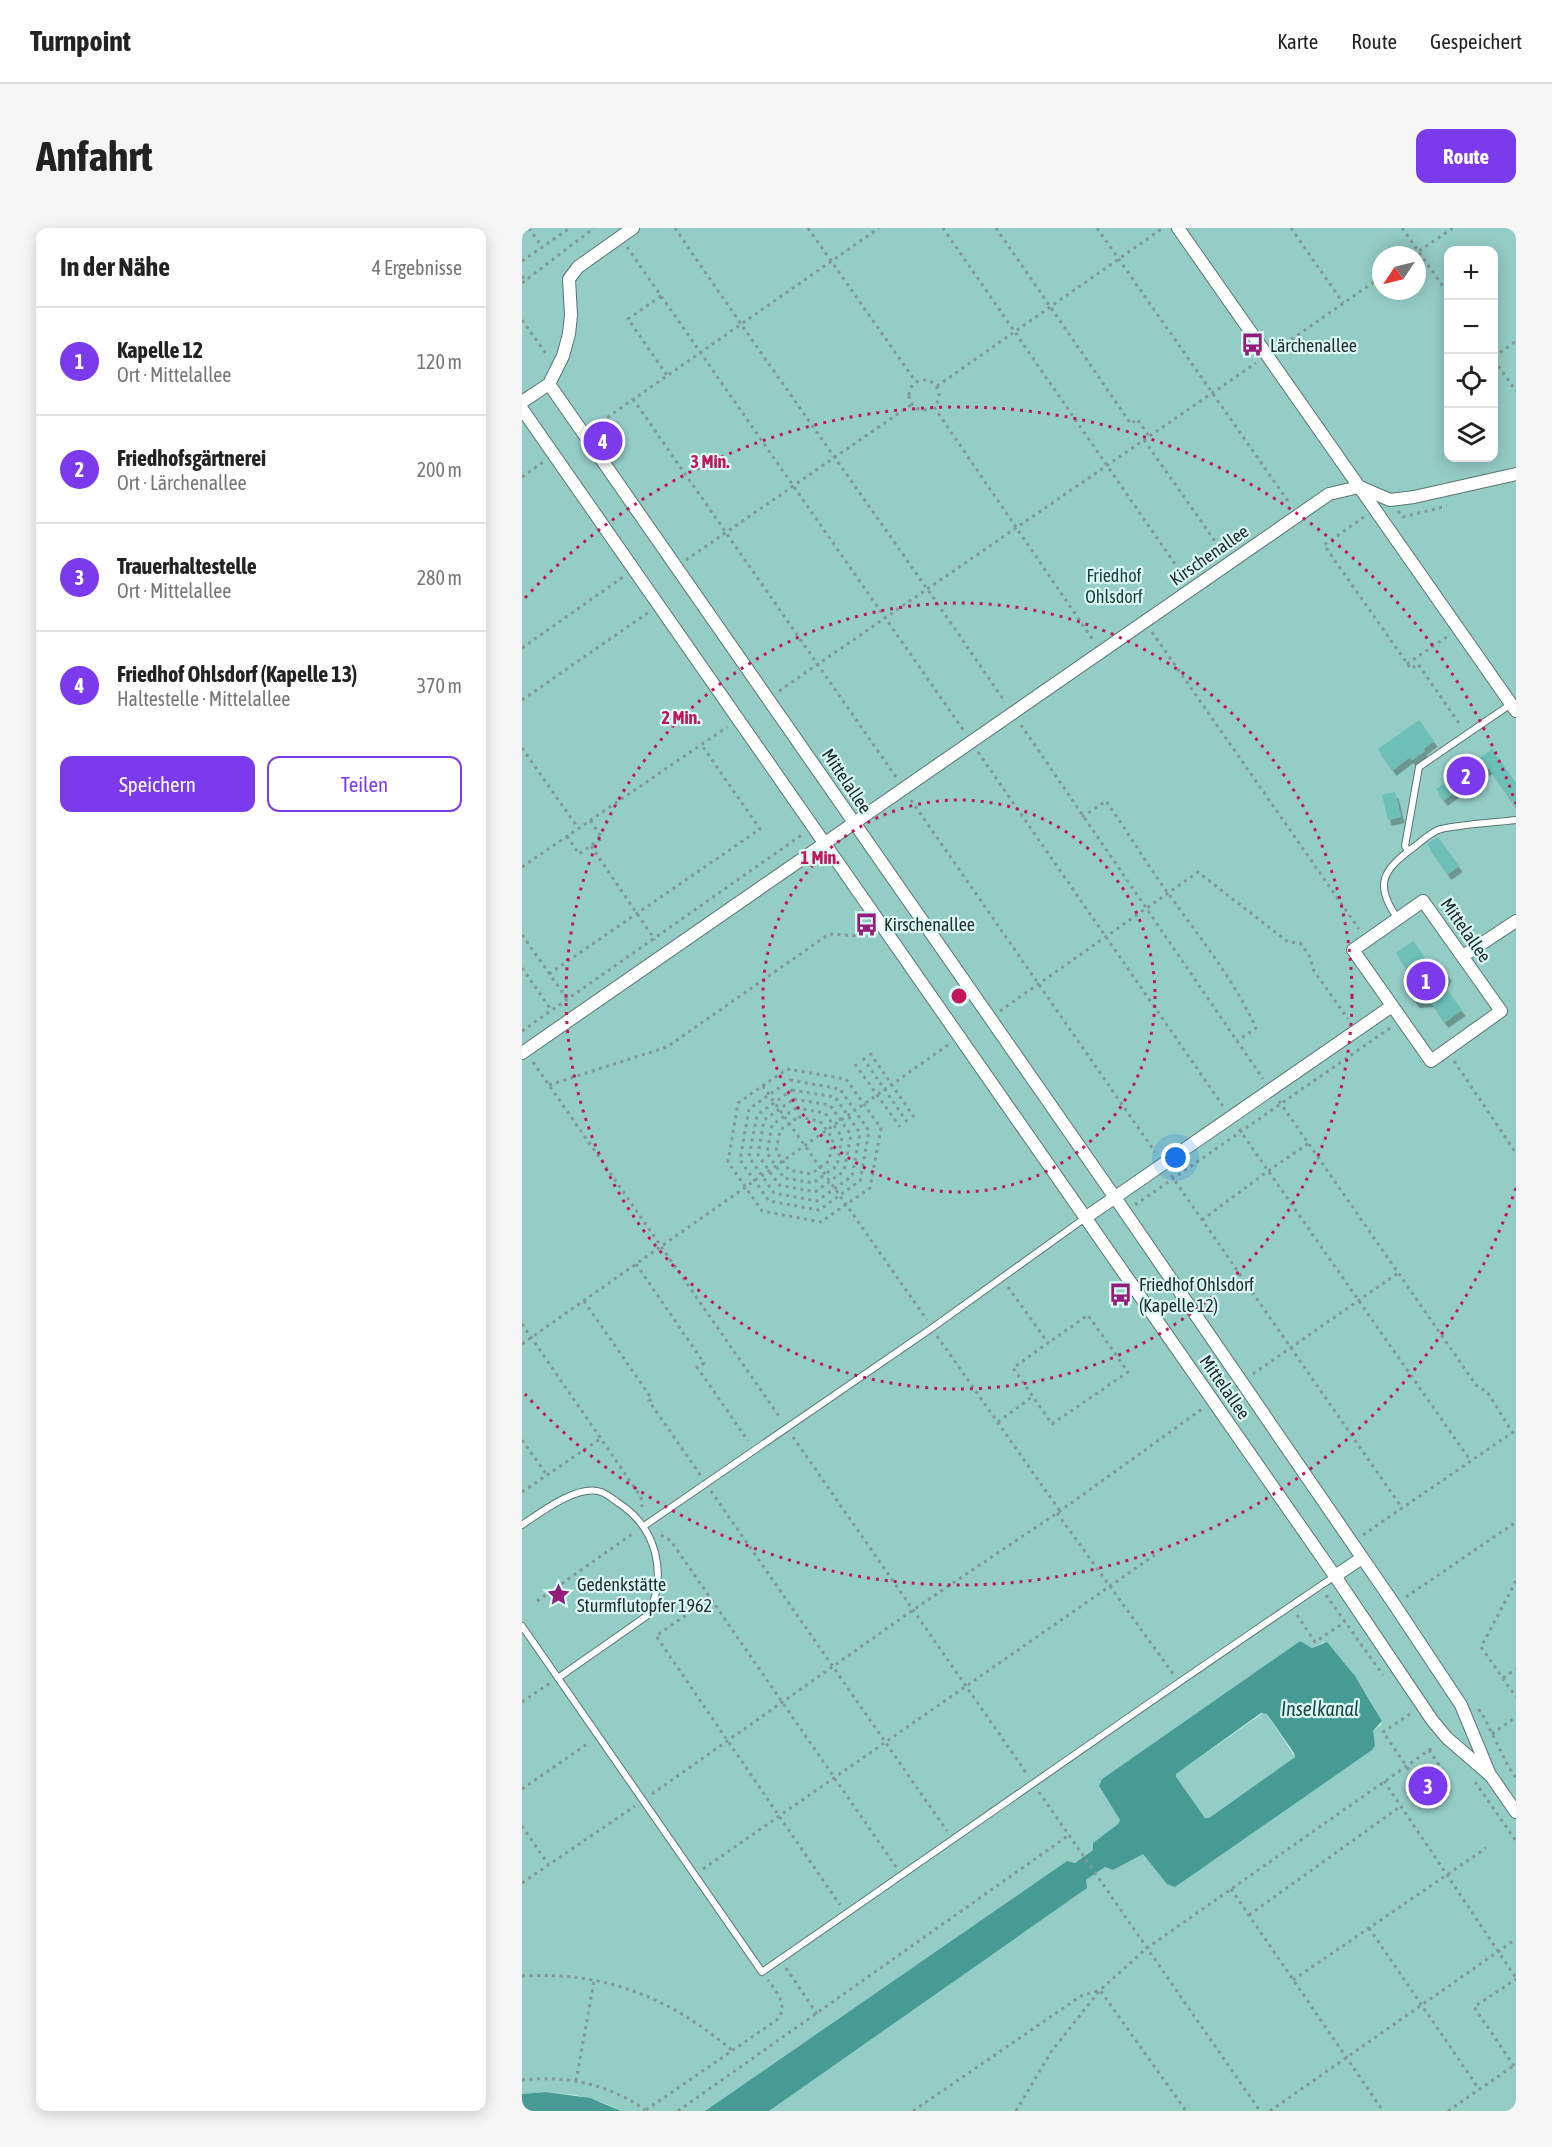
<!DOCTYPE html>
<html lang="de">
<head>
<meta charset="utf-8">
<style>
  body { margin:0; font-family:"Asap Condensed",sans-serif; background:#f6f6f6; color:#222 }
  .controls { position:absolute; right:18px; top:18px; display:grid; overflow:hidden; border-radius:12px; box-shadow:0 3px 15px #0003 }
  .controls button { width:54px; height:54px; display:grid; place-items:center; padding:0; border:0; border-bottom:2px solid #e0e0e0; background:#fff; color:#222; font:30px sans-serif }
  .compass { position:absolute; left:850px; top:18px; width:54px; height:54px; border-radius:50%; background:#fff; box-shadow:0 3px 15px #0003; rotate:235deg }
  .you { position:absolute; left:654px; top:930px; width:21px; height:21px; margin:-15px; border:4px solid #fff; border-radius:50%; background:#1a73e8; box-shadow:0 0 0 9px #1a73e833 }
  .badge { display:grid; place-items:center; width:39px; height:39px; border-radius:50%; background:#7c3aed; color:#fff; font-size:20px; font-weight:700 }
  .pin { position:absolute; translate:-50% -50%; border:3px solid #fff; box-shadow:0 2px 6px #0006 }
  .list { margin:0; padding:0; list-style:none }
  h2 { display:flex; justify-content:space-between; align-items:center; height:78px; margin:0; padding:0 24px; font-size:26px }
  h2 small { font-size:20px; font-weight:400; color:#767676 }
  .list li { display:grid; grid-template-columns:39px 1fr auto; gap:18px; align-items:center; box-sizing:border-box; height:108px; padding:0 24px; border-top:2px solid #e0e0e0 }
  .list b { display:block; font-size:22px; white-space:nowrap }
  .list p { margin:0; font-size:20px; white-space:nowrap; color:#767676 }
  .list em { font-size:20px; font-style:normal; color:#767676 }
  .actions { display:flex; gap:12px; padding:18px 24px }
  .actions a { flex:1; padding:14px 0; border:2px solid #7c3aed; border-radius:12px; text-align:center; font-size:21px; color:#7c3aed }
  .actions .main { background:#7c3aed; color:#fff }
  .icon { flex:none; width:33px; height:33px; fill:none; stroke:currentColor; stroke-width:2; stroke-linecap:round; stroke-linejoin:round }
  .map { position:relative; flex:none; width:994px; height:1883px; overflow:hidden; border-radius:12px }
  header { display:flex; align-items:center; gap:36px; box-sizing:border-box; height:84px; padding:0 30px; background:#fff; border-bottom:2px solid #e0e0e0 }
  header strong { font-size:28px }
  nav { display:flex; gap:33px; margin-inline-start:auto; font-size:21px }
  .intro { display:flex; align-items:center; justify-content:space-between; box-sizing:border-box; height:144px; padding:0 36px }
  h1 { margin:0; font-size:42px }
  .button { padding:15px 27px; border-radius:12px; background:#7c3aed; color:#fff; font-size:21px; font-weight:700 }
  main { display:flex; gap:36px; padding:0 36px }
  aside { flex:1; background:#fff; border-radius:12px; box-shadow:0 3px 15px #0003 }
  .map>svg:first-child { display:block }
</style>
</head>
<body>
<header>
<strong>Turnpoint</strong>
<nav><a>Karte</a><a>Route</a><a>Gespeichert</a></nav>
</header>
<div class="intro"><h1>Anfahrt</h1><a class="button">Route</a></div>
<main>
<aside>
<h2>In der Nähe<small>4 Ergebnisse</small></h2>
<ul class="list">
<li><span class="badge">1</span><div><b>Kapelle 12</b><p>Ort · Mittelallee</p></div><em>120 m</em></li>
<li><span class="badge">2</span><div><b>Friedhofsgärtnerei</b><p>Ort · Lärchenallee</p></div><em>200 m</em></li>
<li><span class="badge">3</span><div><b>Trauerhaltestelle</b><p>Ort · Mittelallee</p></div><em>280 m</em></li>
<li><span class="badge">4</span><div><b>Friedhof Ohlsdorf (Kapelle 13)</b><p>Haltestelle · Mittelallee</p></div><em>370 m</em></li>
</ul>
<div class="actions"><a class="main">Speichern</a><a>Teilen</a></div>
</aside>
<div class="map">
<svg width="994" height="1883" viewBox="0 0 994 1883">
  <defs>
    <filter id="shadow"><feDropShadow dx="3.5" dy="6" stdDeviation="0" flood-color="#0004"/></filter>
  </defs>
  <rect width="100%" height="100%" fill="#cdece8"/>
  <!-- green -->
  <path fill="#94ccc6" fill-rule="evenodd" d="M0 0H994V1883H247L564 1660V1652L583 1639 591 1642 617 1626H621L625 1628 853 1514 850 1509 851 1503 859 1497 860 1493C844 1464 827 1436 802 1414L790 1420 778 1413 580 1551 577 1558 598 1592 596 1596 571 1615V1622L553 1635 545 1633 183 1883H99L82 1875 53 1867 24 1864 0 1866ZM927 22H972V230H927ZM859 27H895V63H859Z
    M741 1485 745 1486 773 1529 687 1590H683L653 1549 654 1546Z"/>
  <!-- water -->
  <path fill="#469c94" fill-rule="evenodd" d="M778 1413 790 1420 805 1414 833 1448 860 1493 851 1503 853 1517 850 1522 653 1659 645 1656 621 1626 591 1642 583 1639 564 1652 565 1660 247 1883H183L545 1633 553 1635 571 1622V1615L596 1596 598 1592 577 1558 580 1551ZM739 1485 745 1486 772 1525 773 1529 687 1590H683L654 1549V1546Z
    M24 1864 68 1870 99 1883H0V1866Z"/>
  <!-- building -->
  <path fill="#6cc0b8" filter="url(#shadow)" d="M897 492 912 513 901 521 903 523 890 532 888 529 871 542 856 521Z
    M970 521 994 555V579L967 540 922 572 914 561Z
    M873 564 879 589 866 592 860 567Z
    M916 609 937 638 926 646 905 616Z
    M891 713 910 739 919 738 926 747 921 756 940 782 923 794 908 773 894 774 883 758 889 746 874 725Z"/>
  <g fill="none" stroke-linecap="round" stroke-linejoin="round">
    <defs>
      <path id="lane" d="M886 623 883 618 897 539 989 476
        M876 691C851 656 861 642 892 619 900 613 910 603 919 601 943 596 969 595 994 592
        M0 1297C19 1284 56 1256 79 1264 85 1266 91 1271 95 1274 135 1299 146 1346 126 1387L36 1450
        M122 1298 410 1100 563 990
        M0 1398 240 1744C431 1612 620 1478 813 1348"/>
      <path id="street" d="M656 0 994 483
        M27 156 603 984 872 1376 939 1477 968 1547
        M0 174 27 156 41 128 47 106 49 87 47 51 56 39 111 0
        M0 181 813 1348 910 1492 925 1510 969 1548 994 1584
        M838 259 868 272 892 269 994 246
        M901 673 979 783 909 833 831 722Z
        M941 728 994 693
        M0 825 807 266 837 259
        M563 990 870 778
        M813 1348 840 1330"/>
    </defs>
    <!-- lane casing -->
    <use href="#lane" stroke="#597672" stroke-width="8"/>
    <!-- street casing -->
    <use href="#street" stroke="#597672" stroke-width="14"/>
    <!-- path -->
    <path stroke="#819895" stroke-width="3" stroke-dasharray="3 4.5" stroke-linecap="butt" d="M7 0 20 19
      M153 0C261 159 375 315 483 474
      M286 0 394 154
      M421 0 662 349
      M474 0 609 196 615 191 627 208
      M575 0 768 276
      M769 0 821 75
      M880 0 927 67
      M105 19 442 503
      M891 27 931 0
      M0 33 48 0
      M0 48 4 53
      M0 55 72 0
      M139 68 106 91 145 147
      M0 92 25 127
      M757 120 859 49
      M972 129 994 113
      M972 132 994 163
      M387 167a15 15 0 1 1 30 0a15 15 0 1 1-30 0Z
      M415 158 641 0
      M111 171 374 549
      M412 179 571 412
      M73 198 357 0
      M622 212 700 323
      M0 249 21 234
      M876 283 881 289 925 278
      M842 289 802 317 889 441 896 436 939 498
      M164 332 390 176
      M630 404 837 701
      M0 420 101 349
      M885 436 926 408
      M257 463 734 135
      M0 472 127 384
      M499 497 741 851
      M0 520 56 600
      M456 524 701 878
      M389 572 633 924
      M560 589 584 573C605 603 624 635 646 665 677 709 711 750 734 800L715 813
      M45 608 57 626 80 610 68 592
      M69 618 133 712
      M0 639 205 499
      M0 707 46 772
      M0 740 30 783
      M27 746 238 601 179 516
      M478 783 676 644 766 714 778 715 787 727 792 743 826 791
      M0 803 281 606
      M348 825 392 889
      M341 830 385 894
      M932 833 994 925
      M11 834 259 1191
      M333 836 378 899
      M265 841 324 851 359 900 348 960 299 994 240 983 206 934 216 875Z
      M268 852 318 861 347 903 338 953 297 982 247 973 218 932 227 881Z
      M27 857 145 819 307 706 351 709
      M241 858 405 1092
      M270 862 313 869 338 905 330 948 295 973 252 965 227 929 235 887Z
      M272 871 308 877 329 907 322 943 293 964 257 957 236 927 242 892Z
      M757 873 954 1157 966 1165 990 1204
      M274 880 303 885 320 909 315 938 291 955 262 950 245 925 250 897Z
      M276 889 298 893 311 911 307 933 289 946 267 942 254 923 258 902Z
      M717 901 948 1232
      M649 947 880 1280
      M613 977 868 800
      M680 992 746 943 787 915
      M114 1036 182 1135 175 1139 226 1213
      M486 1059 526 1115 491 1140 530 1196 606 1144 566 1087 526 1115
      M62 1073 130 1171 127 1173 179 1248
      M0 1096 119 1269 120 1279
      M415 1108 538 1283
      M0 1116 426 817
      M731 1146 876 1045
      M476 1194 511 1168
      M271 1209 505 1546
      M0 1212 25 1247
      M189 1263 425 1603
      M0 1264 78 1211
      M535 1285 652 1447
      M139 1307 149 1313 374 1639
      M841 1307 994 1202
      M994 1353 959 1419 994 1469
      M804 1367 861 1447
      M884 1369 994 1294
      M188 1370 134 1408 318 1677
      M15 1373 113 1304
      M775 1387 793 1414 823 1394
      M981 1450 994 1441
      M0 1474 28 1455
      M956 1482 959 1483 986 1538 994 1550
      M888 1486 861 1504 902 1564 917 1554
      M970 1506 994 1489
      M907 1522 924 1547 919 1550 914 1541 905 1550 910 1558
      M862 1553 994 1750
      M953 1554 994 1613
      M0 1561 68 1514
      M517 1564 738 1883
      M130 1566 391 1382 538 1283 680 1181
      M0 1598 26 1636
      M181 1641 637 1324
      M0 1655 113 1578
      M709 1661 861 1883
      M727 1687 879 1578
      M847 1700 957 1861
      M264 1740 295 1786
      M0 1748C84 1743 148 1770 211 1823
      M771 1752 964 1620
      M992 1838 952 1779 994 1751
      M0 1852C44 1847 87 1856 123 1882
      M54 1853 72 1753
      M124 1882 256 1791C266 1776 255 1765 246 1752
      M156 1883 547 1607
      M391 1883 559 1768 578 1762 664 1883
      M494 1883 529 1824 578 1762 625 1720 913 1518
      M748 1883 994 1711
      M926 1883 994 1836"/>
    <!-- lane -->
    <use href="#lane" stroke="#fff" stroke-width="6"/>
    <!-- street -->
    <use href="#street" stroke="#fff" stroke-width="12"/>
  </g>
  <!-- distance rings -->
  <g fill="none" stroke="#c2185b" stroke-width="3" stroke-dasharray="3 6">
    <circle cx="437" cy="768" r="196"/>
    <circle cx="437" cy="768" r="393"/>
    <path d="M994 960A589 589 0 0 1 3 1166M3 370A589 589 0 0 1 994 576"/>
  </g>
  <!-- icons -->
  <defs>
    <symbol id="bus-bare" viewBox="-9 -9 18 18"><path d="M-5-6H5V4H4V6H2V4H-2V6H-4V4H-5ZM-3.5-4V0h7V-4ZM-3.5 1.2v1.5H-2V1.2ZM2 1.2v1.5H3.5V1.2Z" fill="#921d7c" stroke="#daf9f5" stroke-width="2.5" paint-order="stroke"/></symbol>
    <symbol id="sight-bare" viewBox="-9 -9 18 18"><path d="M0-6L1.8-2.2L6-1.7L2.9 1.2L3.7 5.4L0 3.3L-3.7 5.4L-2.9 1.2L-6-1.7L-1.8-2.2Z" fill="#921d7c" stroke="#daf9f5" stroke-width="2.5" paint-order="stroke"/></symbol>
  </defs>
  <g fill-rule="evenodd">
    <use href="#bus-bare" x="714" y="100" width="33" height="33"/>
    <use href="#bus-bare" x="328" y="680" width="33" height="33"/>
    <use href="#bus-bare" x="582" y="1050" width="33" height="33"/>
    <use href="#sight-bare" x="20" y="1350" width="33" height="33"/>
  </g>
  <g text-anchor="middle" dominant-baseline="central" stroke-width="4.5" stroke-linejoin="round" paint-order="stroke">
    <!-- poi labels -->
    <g font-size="18" fill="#212d2b" stroke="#daf9f5" text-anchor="start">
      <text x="748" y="117">Lärchenallee</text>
      <text x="362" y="696">Kirschenallee</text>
      <text x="617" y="1056">Friedhof Ohlsdorf<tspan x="617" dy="21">(Kapelle 12)</tspan></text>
      <text x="55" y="1356">Gedenkstätte<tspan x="55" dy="21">Sturmflutopfer 1962</tspan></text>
    </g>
    <!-- street labels -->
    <g font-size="18" fill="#212d2b" stroke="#daf9f5">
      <text transform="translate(687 327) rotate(-35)">Kirschenallee</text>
      <text transform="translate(325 553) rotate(56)">Mittelallee</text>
      <text transform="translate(944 702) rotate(55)">Mittelallee</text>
      <text transform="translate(703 1159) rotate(55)">Mittelallee</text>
    </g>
    <!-- park labels -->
    <g font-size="18" fill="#163e3a" stroke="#daf9f5">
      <text x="592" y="347">Friedhof<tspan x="592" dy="21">Ohlsdorf</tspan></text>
    </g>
    <!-- water labels -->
    <g font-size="20" font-style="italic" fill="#204844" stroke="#daf9f5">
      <text x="798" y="1480">Inselkanal</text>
    </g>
  </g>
  <circle cx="437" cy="768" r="9" fill="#c2185b" stroke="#daf9f5" stroke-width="3"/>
  <g font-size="18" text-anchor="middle" font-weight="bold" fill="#c2185b" stroke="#daf9f5" stroke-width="4.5" stroke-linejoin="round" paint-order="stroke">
    <text x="188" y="240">3 Min.</text>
    <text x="159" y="496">2 Min.</text>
    <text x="298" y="636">1 Min.</text>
  </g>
</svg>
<div class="controls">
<button>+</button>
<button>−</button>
<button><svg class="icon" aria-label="locate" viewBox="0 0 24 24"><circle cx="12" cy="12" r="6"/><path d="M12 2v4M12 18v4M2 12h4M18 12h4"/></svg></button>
<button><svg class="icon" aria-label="layers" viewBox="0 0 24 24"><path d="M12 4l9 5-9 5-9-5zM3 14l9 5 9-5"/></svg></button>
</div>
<svg class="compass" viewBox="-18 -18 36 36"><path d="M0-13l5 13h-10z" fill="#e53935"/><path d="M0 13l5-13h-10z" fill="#767676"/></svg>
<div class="you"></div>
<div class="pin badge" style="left:904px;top:753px">1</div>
<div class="pin badge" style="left:944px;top:548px">2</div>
<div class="pin badge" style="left:906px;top:1558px">3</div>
<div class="pin badge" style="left:81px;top:213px">4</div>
</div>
</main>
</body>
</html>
